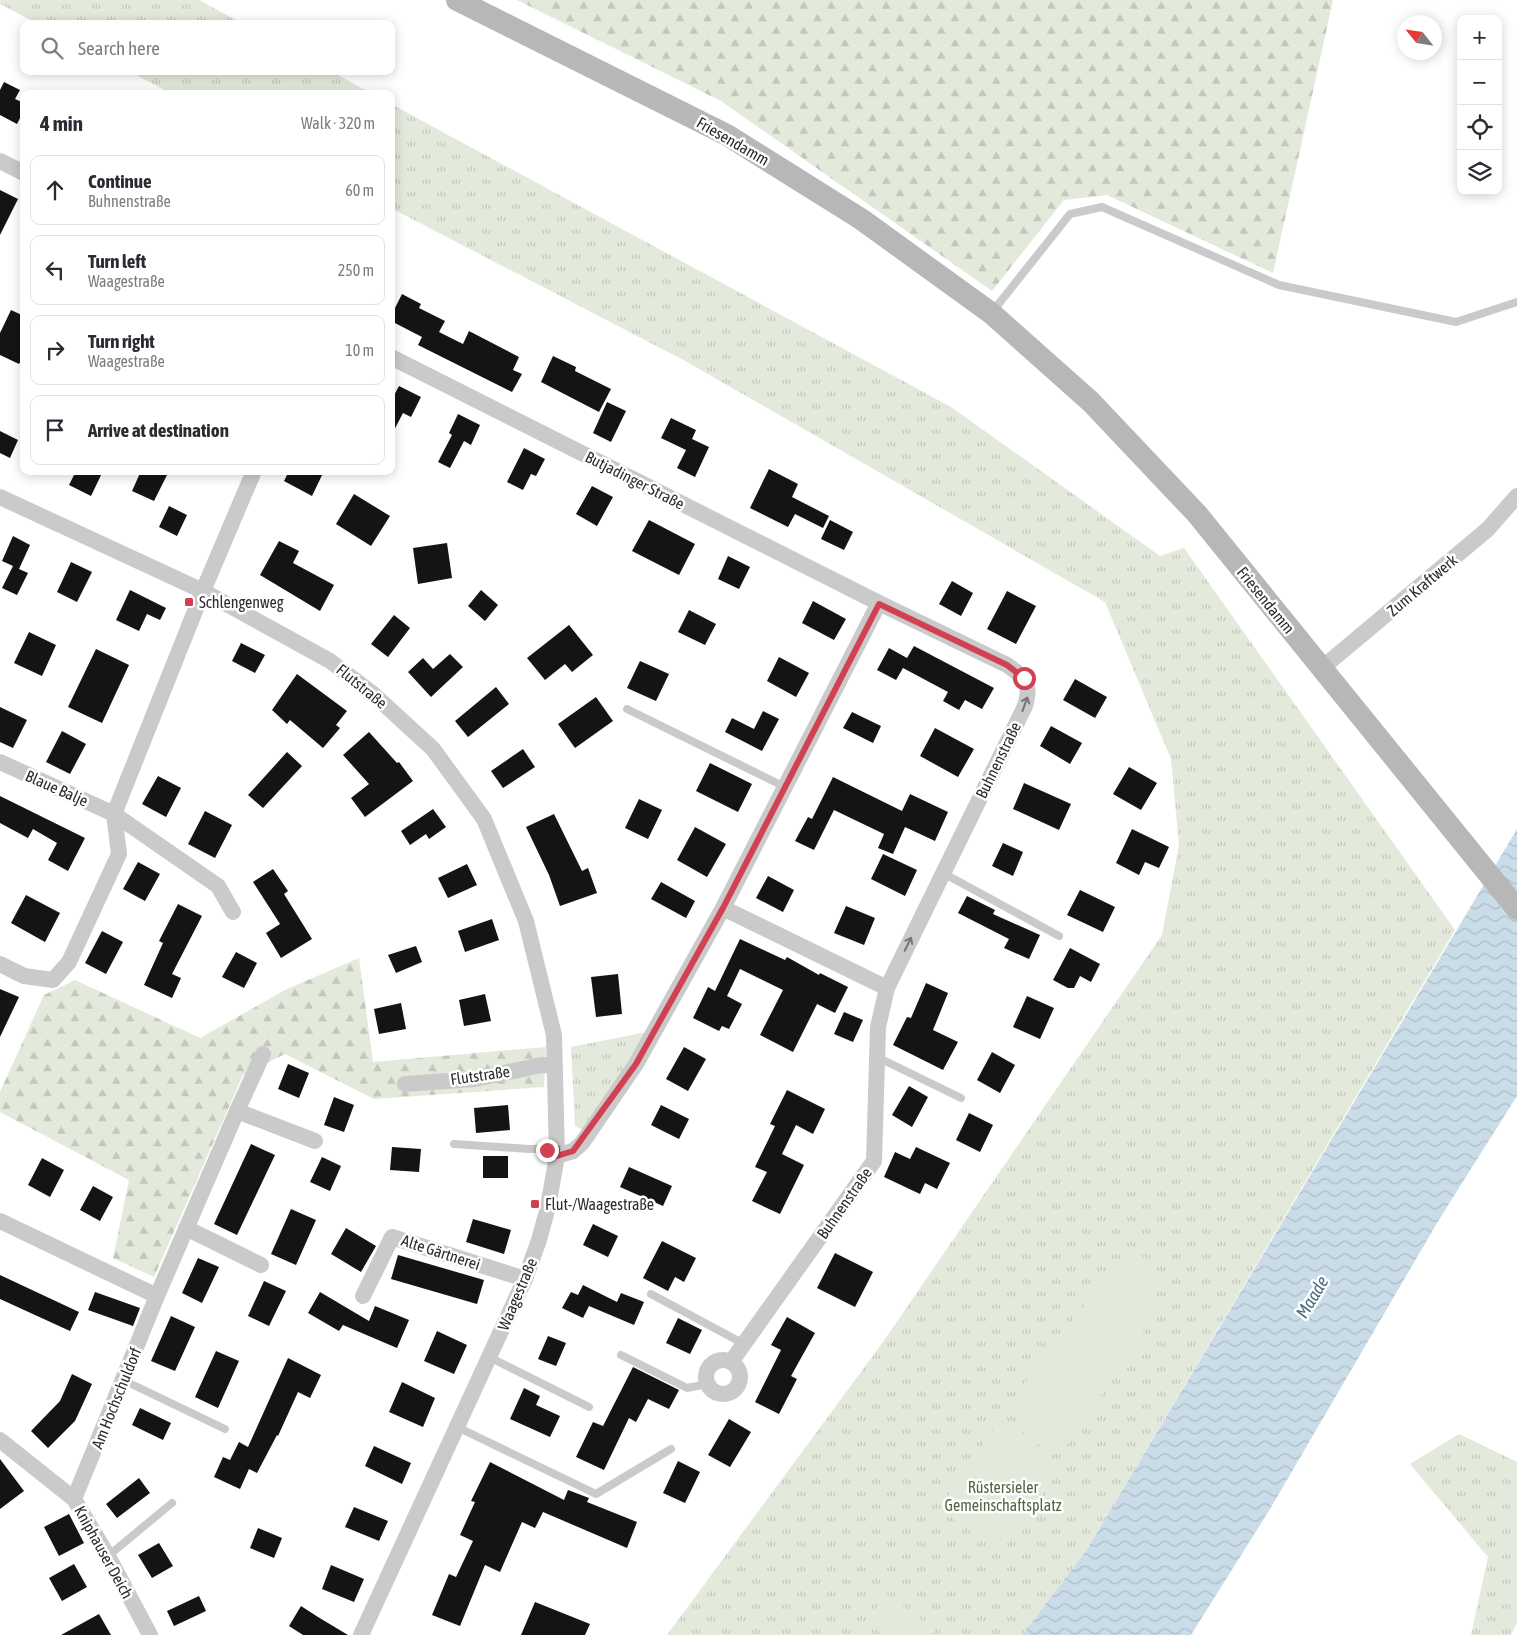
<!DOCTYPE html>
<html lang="en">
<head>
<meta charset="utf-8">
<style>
  body { margin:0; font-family:"Asap Condensed",sans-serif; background:#f7f7f7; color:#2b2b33 }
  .controls { position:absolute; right:15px; top:15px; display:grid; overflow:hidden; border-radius:10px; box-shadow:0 2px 12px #0003 }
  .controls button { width:45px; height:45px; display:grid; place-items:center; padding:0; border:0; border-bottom:1px solid #e1e1e2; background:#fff; color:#2b2b33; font:25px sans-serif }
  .compass { position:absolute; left:1397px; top:15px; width:45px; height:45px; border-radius:50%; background:#fff; box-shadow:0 2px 12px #0003; rotate:300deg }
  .stop { position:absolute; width:15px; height:15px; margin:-11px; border:4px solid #d14151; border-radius:50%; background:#fff }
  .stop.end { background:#d14151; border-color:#fff; box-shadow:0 1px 5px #0008 }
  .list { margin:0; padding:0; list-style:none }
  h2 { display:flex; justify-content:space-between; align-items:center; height:65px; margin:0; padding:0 20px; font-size:21px }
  h2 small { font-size:16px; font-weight:400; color:#7c7c81 }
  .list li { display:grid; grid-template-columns:32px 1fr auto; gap:15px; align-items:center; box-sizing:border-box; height:70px; margin:0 10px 10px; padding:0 10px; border:1px solid #e1e1e2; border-radius:10px }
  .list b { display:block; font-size:19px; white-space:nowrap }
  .list p { margin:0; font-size:16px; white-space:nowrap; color:#7c7c81 }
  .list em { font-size:16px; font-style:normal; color:#7c7c81 }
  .icon { flex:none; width:28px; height:28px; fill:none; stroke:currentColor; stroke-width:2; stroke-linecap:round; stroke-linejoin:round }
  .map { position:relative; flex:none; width:1517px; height:1635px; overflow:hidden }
  .search { position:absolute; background:#fff; box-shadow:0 2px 12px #0003; left:20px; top:20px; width:375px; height:55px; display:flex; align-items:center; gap:12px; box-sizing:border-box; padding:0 18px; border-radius:10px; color:#7c7c81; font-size:19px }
  .panel { position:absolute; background:#fff; box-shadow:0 2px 12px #0003; left:20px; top:90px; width:375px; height:385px; border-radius:10px }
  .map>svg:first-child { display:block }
</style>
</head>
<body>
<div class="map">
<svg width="1517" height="1635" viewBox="0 0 1517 1635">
  <defs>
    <pattern id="grass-tufts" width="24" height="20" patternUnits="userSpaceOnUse" patternTransform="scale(1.25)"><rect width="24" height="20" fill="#e3e9db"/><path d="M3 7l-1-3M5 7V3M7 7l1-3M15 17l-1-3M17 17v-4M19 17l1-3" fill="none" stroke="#c3c8bc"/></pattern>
    <pattern id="forest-firs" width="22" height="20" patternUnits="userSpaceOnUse" patternTransform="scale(1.25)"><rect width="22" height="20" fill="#e3e9db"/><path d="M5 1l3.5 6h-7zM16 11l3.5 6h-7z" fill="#c3c8bc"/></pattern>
    <pattern id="water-waves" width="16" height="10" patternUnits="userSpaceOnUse" patternTransform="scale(1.25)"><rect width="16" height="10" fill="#c9dce7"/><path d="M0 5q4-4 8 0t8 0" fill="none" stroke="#adbdc6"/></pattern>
  </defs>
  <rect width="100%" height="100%" fill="#fff"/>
  <!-- grass -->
  <path fill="url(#grass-tufts)" d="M0 0H199L243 24H38L0 4Z
    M129 71H331L372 94H172Z
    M391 104 951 407 1160 556 1184 548 1455 930 1086 1551 1022 1635H667L883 1342 1162 935 1179 845 1171 759 1105 602 687 362 391 208Z
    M647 1032 586 1131 575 1126 571 1047Z
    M1459 1434 1517 1462V1623L1511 1635H1471L1488 1557 1410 1464Z"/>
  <!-- forest -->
  <path fill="url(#forest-firs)" d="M517 0H1333L1273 273 1107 195 1064 200 992 291 721 101Z
    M359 958 373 1062 546 1047 544 1087 374 1099 285 1054 243 1075 154 1277 113 1258 129 1180 0 1112V1092L44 995 75 980 200 1038 285 990Z"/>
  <!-- pitch -->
  <path fill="#e3e9db" d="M1126 1252 1157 1261 1155 1316 1061 1454 1037 1444 1016 1426 1026 1381Z
    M996 1426 1059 1470 1001 1552 939 1509Z
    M887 1594 935 1630 932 1635H884L866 1622Z"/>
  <!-- water -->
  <path fill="url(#water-waves)" d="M1517 829V1096L1440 1218 1270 1509 1191 1635H1022L1086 1551Z"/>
  <!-- building -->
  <path fill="#141414" d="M4 82 20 90 15 99 24 103V110L17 124 0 115V90Z
    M0 190 18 199 0 235Z
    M402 294 421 304 419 308 445 321 439 332 463 344 469 331 519 357 513 370 522 374 512 392 418 345 422 337 391 321V316Z
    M11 310 24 316V355L19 364 0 355V333Z
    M553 356 576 367 575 371 611 389 599 412 541 382Z
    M399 386 421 397 411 417 403 413 391 436V401Z
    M607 402 626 411 611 442 593 433Z
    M458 414 480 425 471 445 464 441 450 468 438 462 452 435 449 433Z
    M671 418 696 430 692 439 709 447 695 477 677 468 690 442 686 450 661 438Z
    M0 431 18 440 10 458 0 453Z
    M524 448 545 459 536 476 531 474 523 490 507 482Z
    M769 469 798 484 792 497 829 516 823 528 795 514 788 527 750 508Z
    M76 471H103L91 496 69 485Z
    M141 471H159L167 475 154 501 132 491Z
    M289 471H324L312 496 284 481Z
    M592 486 613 497 597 526 576 514Z
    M354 494 390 516 371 546 336 524Z
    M169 506 187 515 177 536 159 527Z
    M649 520 695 544 679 575 632 551Z
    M830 520 853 532 844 550 821 539Z
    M13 536 30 545 19 569 28 573 17 595 2 588 13 566 2 561Z
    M279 541 299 551 293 563 334 585 320 611 260 575Z
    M447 543 452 578 418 584 413 548Z
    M728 556 750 567 739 589 718 579Z
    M71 562 92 572 77 602 57 592Z
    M952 581 973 593 961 616 939 604Z
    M130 590 166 608 160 620 147 614 139 631 116 620Z
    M481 590 498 605 485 621 468 606Z
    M1007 591 1036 606 1016 644 987 629Z
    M813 601 846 619 834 640 802 623Z
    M689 610 716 624 705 645 678 632Z
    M394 615 410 628 388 657 371 644Z
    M569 625 593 655 572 672 565 664 545 680 527 658Z
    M29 632 56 645 42 676 14 663Z
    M241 643 265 655 255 673 232 661Z
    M914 646 994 688 982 709 965 700 959 710 943 701 948 692 903 668 896 680 877 670 889 648 907 658Z
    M96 649 129 665 102 723 68 707Z
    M450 654 463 667 431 697 408 672 423 658 433 669Z
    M779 657 809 673 796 697 767 681Z
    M640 661 669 674 656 701 627 688Z
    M297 674 347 711 336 725 340 728 323 748 290 720 287 724 272 710Z
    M1075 679 1107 697 1095 718 1063 700Z
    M496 687 509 704 468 737 455 721Z
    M596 697 613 721 575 748 558 724Z
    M0 707 27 720 13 748 0 742Z
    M763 711 779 719 762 751 725 732 732 718 754 729Z
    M852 712 881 726 873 743 843 728Z
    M1051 726 1082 743 1070 764 1040 746Z
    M935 728 974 749 958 777 920 756Z
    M62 731 86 744 70 774 46 762Z
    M369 732 397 763 399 762 413 781 365 817 351 798 369 784 343 755Z
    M523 749 535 767 503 788 491 771Z
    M287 752 302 766 263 808 248 795Z
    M710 763 752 784 738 812 696 791Z
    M1129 767 1157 783 1141 810 1113 794Z
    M158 776 181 788 166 817 142 804Z
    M833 777 902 811 910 794 948 812 935 841 905 827 893 854 878 848 884 834 834 810 814 850 795 841 808 817 812 819Z
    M1024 783 1071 804 1059 830 1013 809Z
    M0 796 85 838 68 871 48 860 57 843 33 829 28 838 0 823Z
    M639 799 662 810 648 839 625 828Z
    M433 809 446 827 429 839 426 834 410 845 401 831Z
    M205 811 232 825 215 858 188 844Z
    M554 814 582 871 588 868 597 893 560 906 549 875 526 827Z
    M695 827 726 844 707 877 677 860Z
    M1132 829 1169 847 1159 868 1145 862 1139 875 1116 863Z
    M1003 843 1023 852 1013 876 992 866Z
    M883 854 917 870 905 896 871 879Z
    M138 862 160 874 145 901 123 889Z
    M467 864 477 885 448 898 438 878Z
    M273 869 288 891 284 894 312 939 281 958 266 933 280 924 253 882Z
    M768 876 794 890 783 912 756 898Z
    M661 882 695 901 686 918 651 899Z
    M1080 890 1115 907 1103 932 1067 915Z
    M26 895 60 913 45 942 11 923Z
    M967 896 995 910 993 914 1040 935 1029 959 1004 948 1009 939 958 913Z
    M178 904 202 916 172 974 181 978 172 998 144 985 163 943 159 941Z
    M846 906 875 918 864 945 834 933Z
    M492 919 499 940 465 952 458 931Z
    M102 931 123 942 106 974 85 963Z
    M740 939 785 960 787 957 819 975 820 973 848 987 835 1013 817 1004 793 1052 760 1035 783 990 740 969 727 996 742 1004 729 1029 722 1026 719 1031 693 1018 708 987 715 991Z
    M416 946 422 962 396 973 388 955Z
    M1070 948 1100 964 1091 982 1080 976 1074 988H1068L1053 980Z
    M236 952 257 963 244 988 222 977Z
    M618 974 622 1014 596 1017 591 977Z
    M926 983 948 993 933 1030 958 1042 943 1070 893 1045 907 1017 911 1018Z
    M0 989 19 997 0 1037Z
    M485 994 491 1021 464 1026 459 1000Z
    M1027 996 1054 1008 1040 1039 1013 1027Z
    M401 1003 406 1029 379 1034 374 1009Z
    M844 1012 863 1020 853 1042 834 1034Z
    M684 1047 706 1059 688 1091 666 1079Z
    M992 1052 1015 1065 1000 1093 977 1080Z
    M288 1064 309 1073 299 1098 278 1089Z
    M909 1086 928 1097 912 1127 892 1115Z
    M787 1090 825 1109 813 1134 796 1125 782 1154 804 1165 780 1214 752 1201 767 1172 755 1167 775 1126 770 1124Z
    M334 1097 354 1105 344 1132 324 1125Z
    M508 1105 510 1130 476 1133 474 1108Z
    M661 1105 689 1119 679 1139 651 1125Z
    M969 1113 993 1125 980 1152 956 1140Z
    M251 1144 275 1155 237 1235 214 1224Z
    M392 1147 421 1149 419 1172 390 1170Z
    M916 1147 950 1163 937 1189 925 1183 920 1194 884 1177 895 1152 910 1159Z
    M483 1156H508V1178H483Z
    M322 1157 341 1166 330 1191 310 1182Z
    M42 1158 64 1170 50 1197 28 1185Z
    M629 1167 672 1186 663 1206 620 1187Z
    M93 1186 113 1197 100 1221 80 1210Z
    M291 1209 316 1220 296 1265 271 1254Z
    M473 1219 511 1230 504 1254 466 1242Z
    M593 1224 618 1236 608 1257 583 1245Z
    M346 1228 376 1246 361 1272 331 1254Z
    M662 1241 696 1258 684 1282 675 1277 668 1291 643 1278Z
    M835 1253 873 1272 855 1307 817 1288Z
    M398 1255 484 1280 477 1304 391 1279Z
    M198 1258 219 1267 202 1303 182 1293Z
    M0 1275 79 1312 70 1331 0 1299Z
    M264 1281 286 1291 269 1326 248 1316Z
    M583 1285 617 1302 621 1293 644 1302 634 1325 589 1306 583 1318 562 1308 571 1292 578 1295Z
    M95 1292 140 1308 133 1326 88 1310Z
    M320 1292 369 1321 375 1306 409 1320 397 1348 343 1325 339 1331 308 1313Z
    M171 1316 195 1327 175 1371 151 1361Z
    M787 1317 815 1333 791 1376 797 1379 779 1414 755 1402 781 1350 771 1345Z
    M678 1318 702 1330 690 1354 666 1343Z
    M437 1331 467 1345 454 1374 424 1361Z
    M548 1336 566 1343 556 1366 538 1359Z
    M216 1351 239 1361 218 1408 195 1397Z
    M288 1358 321 1375 310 1398 298 1392 278 1436 277 1435 257 1473 249 1469 240 1489 214 1477 223 1457 230 1460 239 1442 248 1447Z
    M633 1367 679 1390 669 1409 648 1399 636 1422 629 1418 604 1470 576 1457 593 1422 603 1426Z
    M72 1374 92 1384 75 1421 48 1448 31 1431 60 1401Z
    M402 1382 435 1398 423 1427 389 1412Z
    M524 1388 540 1396 536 1405 560 1416 550 1437 510 1419Z
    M140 1408 171 1423 163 1440 132 1425Z
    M729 1419 751 1432 730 1467 708 1455Z
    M374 1446 411 1463 402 1484 365 1466Z
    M0 1459 24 1491 0 1509Z
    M678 1461 700 1472 685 1503 663 1493Z
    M490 1462 564 1500 568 1490 589 1498 587 1502 637 1522 627 1548 543 1512 535 1528 522 1522 500 1572 485 1565 460 1626 432 1615 449 1574 456 1577 473 1541 460 1535 475 1502 471 1501Z
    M139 1478 150 1493 117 1518 106 1504Z
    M354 1507 388 1521 379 1541 345 1527Z
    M69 1514 84 1543 59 1556 44 1527Z
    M258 1528 282 1538 274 1558 250 1548Z
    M159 1543 173 1566 152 1578 138 1555Z
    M74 1564 87 1587 62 1601 49 1578Z
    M331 1565 364 1579 354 1602 322 1589Z
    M199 1596 206 1611 174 1626 167 1611Z
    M535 1602 590 1624 585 1635H521Z
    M301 1606 318 1617 348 1635H303L289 1626Z
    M99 1614 111 1635H61Z"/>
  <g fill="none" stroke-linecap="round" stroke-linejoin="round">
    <!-- service -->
    <path stroke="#cacaca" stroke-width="8" d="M993 311 1070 214 1102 207 1279 285 1456 322 1517 302
      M627 709 785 787
      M943 873 1059 936
      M877 1057 961 1098
      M454 1144 529 1149 557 1148
      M651 1294 744 1344
      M621 1355 687 1388 707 1384
      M489 1357 589 1407
      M123 1380 225 1429
      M457 1427 596 1494 671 1449
      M108 1556 172 1503"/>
    <!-- minor -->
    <path stroke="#cacaca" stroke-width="16" d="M0 161 24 173
      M391 357 879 603 1007 665C1025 678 1032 682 1025 706L887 988 878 1027 874 1161 731 1362
      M0 497 203 591 330 661 372 693 433 749 484 819 526 921 554 1035 557 1156 548 1207 539 1240 525 1279 361 1635
      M1322 668 1488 529 1517 496
      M0 762 114 814 218 886 233 912
      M723 908 887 988
      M0 964 24 976 53 980 69 962 119 854 114 814 203 591 254 471
      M405 1084 475 1079 542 1065 555 1066
      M237 1111 263 1054
      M557 1156 573 1151 582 1143 636 1064 723 908 879 603
      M0 1221 157 1296
      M186 1228 261 1265
      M363 1296 392 1237 525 1279
      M706 1377a17 17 0 1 1 34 0a17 17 0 1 1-34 0Z
      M0 1440 74 1499 108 1556 150 1635
      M74 1499 157 1296 237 1111 315 1141"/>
    <!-- secondary -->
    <path stroke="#b7b7b7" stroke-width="22" d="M457 0 727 135 861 219 991 313 1091 402 1197 514 1517 909"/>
  </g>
  <!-- one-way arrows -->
  <defs><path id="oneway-shaft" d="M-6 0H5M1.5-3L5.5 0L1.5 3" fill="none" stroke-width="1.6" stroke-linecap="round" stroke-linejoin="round" transform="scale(1.25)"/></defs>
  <g stroke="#747474">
    <use href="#oneway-shaft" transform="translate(1025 704) rotate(-70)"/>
    <use href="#oneway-shaft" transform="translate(908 944) rotate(-64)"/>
  </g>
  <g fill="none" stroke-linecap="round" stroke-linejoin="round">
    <!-- route -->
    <path stroke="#d14151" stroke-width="6" d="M547 1150 557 1148V1156L573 1151 636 1064 723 908 879 604 1007 665 1024 678"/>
  </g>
  <!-- markers -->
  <g fill="#d14151" stroke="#fff" stroke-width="2">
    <rect x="184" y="597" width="10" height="10" rx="2.5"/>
    <rect x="530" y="1199" width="10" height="10" rx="2.5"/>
  </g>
  <g text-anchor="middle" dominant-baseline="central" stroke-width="5" stroke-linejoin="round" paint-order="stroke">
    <!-- street labels -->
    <g font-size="16" fill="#2d2d2d" stroke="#fff">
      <text transform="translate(733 141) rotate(30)">Friesendamm</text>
      <text transform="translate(635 480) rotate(27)">Butjadinger Straße</text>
      <text transform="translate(1422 585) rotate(-40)">Zum Kraftwerk</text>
      <text transform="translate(1266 600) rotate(51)">Friesendamm</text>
      <text transform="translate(362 686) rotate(39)">Flutstraße</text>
      <text transform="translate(998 760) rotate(-64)">Buhnenstraße</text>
      <text transform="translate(57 788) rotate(24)">Blaue Balje</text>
      <text transform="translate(480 1075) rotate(-8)">Flutstraße</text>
      <text transform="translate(844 1203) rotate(-55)">Buhnenstraße</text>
      <text transform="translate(441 1252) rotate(18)">Alte Gärtnerei</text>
      <text transform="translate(517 1294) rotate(-67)">Waagestraße</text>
      <text transform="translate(116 1398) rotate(-68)">Am Hochschuldorf</text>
      <text transform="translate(104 1552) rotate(61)">Kniphauser Deich</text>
    </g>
    <!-- poi labels -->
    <g font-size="16" fill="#2d2d2d" stroke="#fff" text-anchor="start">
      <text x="199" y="602">Schlengenweg</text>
      <text x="545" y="1204">Flut-/Waagestraße</text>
    </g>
    <!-- park labels -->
    <g font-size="16" fill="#51633f" stroke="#fff">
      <text x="1003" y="1487">Rüstersieler<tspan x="1003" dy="18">Gemeinschaftsplatz</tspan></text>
    </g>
    <!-- water labels -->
    <g font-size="18" font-style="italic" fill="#446e85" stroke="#fff">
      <text transform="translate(1312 1297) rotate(-59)">Maade</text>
    </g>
  </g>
</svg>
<div class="controls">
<button>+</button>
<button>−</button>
<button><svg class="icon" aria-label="locate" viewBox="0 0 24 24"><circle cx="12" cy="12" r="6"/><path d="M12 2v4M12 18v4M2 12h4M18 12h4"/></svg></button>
<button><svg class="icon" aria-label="layers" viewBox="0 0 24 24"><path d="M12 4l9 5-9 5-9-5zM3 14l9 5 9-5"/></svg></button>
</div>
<svg class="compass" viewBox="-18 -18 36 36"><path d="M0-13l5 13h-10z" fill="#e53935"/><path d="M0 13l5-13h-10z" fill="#7c7c81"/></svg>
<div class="stop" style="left:1024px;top:678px"></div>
<div class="stop end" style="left:547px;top:1150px"></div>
<div class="search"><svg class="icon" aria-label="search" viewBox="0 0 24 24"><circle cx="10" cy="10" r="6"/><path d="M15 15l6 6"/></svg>Search here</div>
<section class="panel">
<h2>4 min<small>Walk · 320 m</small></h2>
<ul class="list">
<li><svg class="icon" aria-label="ahead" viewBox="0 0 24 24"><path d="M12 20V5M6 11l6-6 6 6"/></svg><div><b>Continue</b><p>Buhnenstraße</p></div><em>60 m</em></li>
<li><svg class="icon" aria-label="left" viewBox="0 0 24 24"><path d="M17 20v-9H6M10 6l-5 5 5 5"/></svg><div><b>Turn left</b><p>Waagestraße</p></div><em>250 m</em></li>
<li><svg class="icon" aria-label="right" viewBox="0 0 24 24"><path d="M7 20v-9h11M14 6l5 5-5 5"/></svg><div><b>Turn right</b><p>Waagestraße</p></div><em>10 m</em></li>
<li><svg class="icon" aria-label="arrive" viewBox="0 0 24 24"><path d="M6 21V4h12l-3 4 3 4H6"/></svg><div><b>Arrive at destination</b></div></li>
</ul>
</section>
</div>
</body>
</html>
